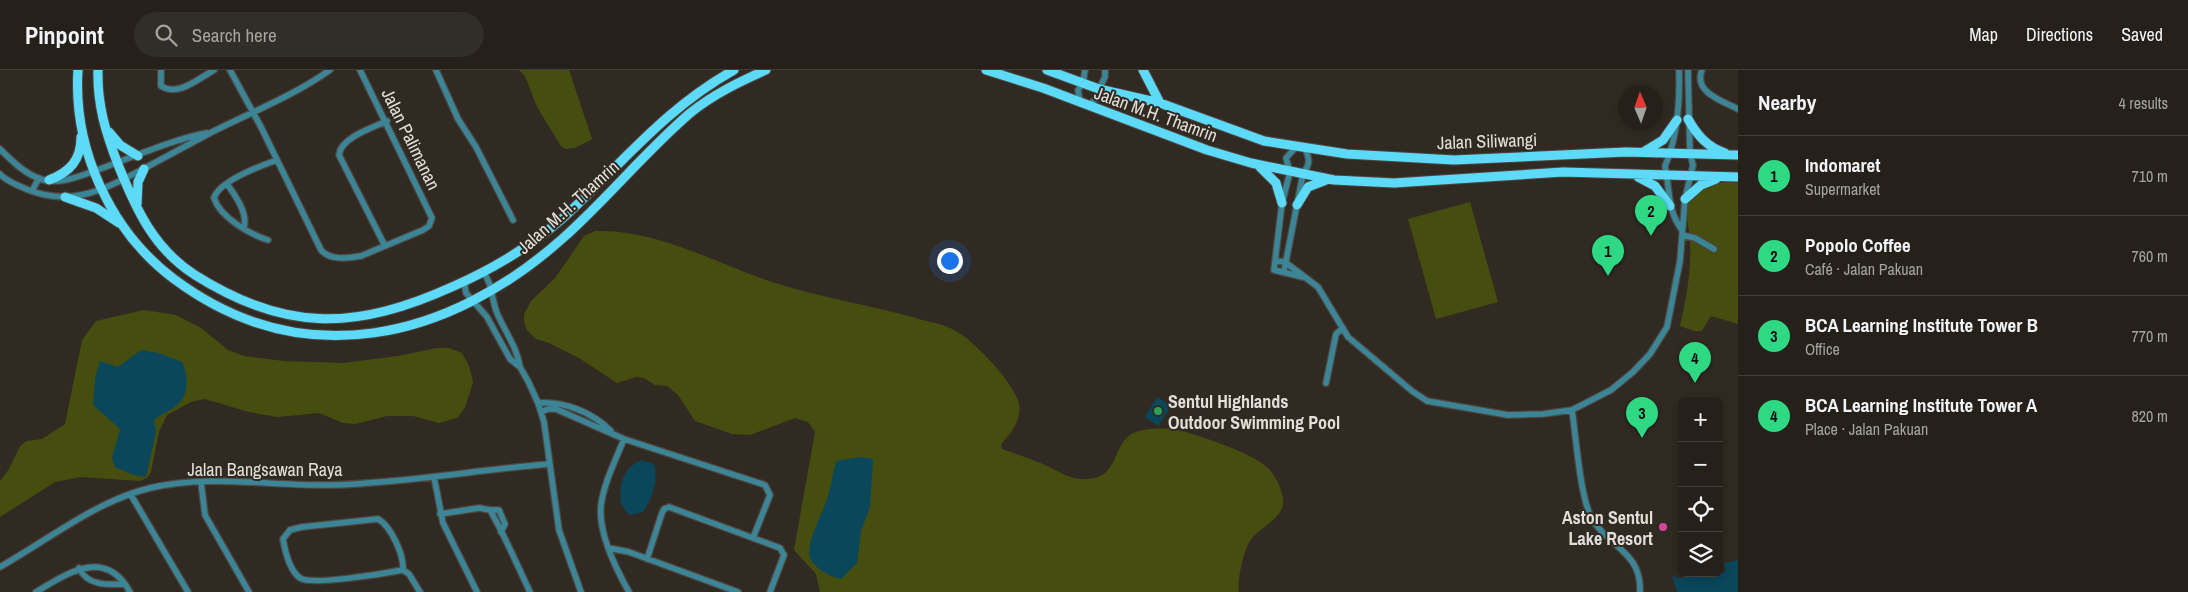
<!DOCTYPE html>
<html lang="en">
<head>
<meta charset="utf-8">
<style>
  body { margin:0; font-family:"Archivo Narrow",sans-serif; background:#312d27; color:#f1f3f6 }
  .controls { position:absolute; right:15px; bottom:15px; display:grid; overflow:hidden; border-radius:8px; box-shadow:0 2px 12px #0003 }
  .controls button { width:45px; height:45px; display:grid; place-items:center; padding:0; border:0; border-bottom:1px solid #423e39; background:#25201a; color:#f1f3f6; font:25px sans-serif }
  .compass { position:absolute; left:1618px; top:15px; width:45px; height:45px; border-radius:50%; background:#25201a; box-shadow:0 2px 12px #0003; rotate:358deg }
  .you { position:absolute; left:949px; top:190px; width:18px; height:18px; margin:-12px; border:4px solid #fff; border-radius:50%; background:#1a73e8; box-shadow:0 0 0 8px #1a73e833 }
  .badge { display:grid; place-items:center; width:32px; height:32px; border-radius:50%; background:#2fd883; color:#111; font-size:16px; font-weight:700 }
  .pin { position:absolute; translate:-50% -41px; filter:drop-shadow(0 1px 2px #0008) }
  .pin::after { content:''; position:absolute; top:26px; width:18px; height:15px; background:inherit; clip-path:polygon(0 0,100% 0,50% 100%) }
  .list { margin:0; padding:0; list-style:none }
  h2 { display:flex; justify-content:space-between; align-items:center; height:65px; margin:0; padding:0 20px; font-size:21px }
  h2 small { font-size:16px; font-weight:400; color:#a3a3a2 }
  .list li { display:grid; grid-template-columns:32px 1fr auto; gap:15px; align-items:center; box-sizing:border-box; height:80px; padding:0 20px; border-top:1px solid #423e39 }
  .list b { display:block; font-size:19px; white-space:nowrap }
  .list p { margin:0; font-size:16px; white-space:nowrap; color:#a3a3a2 }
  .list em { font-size:16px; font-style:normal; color:#a3a3a2 }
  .icon { flex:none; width:28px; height:28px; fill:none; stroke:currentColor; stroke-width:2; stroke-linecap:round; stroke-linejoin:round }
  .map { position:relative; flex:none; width:1738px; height:522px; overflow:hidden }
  header { display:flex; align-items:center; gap:30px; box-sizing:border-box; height:70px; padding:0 25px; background:#25201a; border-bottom:1px solid #423e39 }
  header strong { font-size:24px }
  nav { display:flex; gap:28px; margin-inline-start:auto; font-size:18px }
  .search { width:350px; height:45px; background:#312d27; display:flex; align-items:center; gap:12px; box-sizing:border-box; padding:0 18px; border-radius:28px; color:#a3a3a2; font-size:19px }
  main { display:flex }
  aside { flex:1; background:#25201a }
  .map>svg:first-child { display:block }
</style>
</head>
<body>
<header>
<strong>Pinpoint</strong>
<div class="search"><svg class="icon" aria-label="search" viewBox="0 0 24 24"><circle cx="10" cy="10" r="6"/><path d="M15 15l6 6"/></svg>Search here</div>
<nav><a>Map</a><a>Directions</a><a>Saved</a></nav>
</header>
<main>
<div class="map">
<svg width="1738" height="522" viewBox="0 0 1738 522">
  <rect width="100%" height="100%" fill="#312a23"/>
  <!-- green -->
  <path fill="#454e0f" d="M519 0H569L592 69 575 78 565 79 561 76 537 37 525 6Z
    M1729 112 1738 113V254L1711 246 1702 261H1694L1680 256C1687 224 1693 194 1689 161 1687 150 1684 138 1691 128 1700 114 1714 114 1729 112Z
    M1470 132 1498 232 1436 249 1408 149Z
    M595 161C657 159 715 193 772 212 819 227 868 235 916 248 927 252 941 253 952 259 972 268 1014 312 1019 334 1022 349 1011 364 1001 374L1002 379C1016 384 1031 389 1045 395 1056 400 1067 408 1080 409 1123 412 1109 372 1136 362 1146 358 1162 358 1173 359 1194 363 1253 383 1268 398 1275 405 1281 417 1283 428 1286 447 1263 455 1252 468 1244 477 1237 510 1239 522H820L816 504 794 480 815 362 808 352 795 348 750 365 732 364 695 351 678 325 667 316 655 315 644 308 636 307 617 313 579 288 549 273 536 269 526 259 524 251V244L531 231 555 208 584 166Z
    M144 240 176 245 201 258 228 280 244 286 284 291 343 293 398 286 437 278H449L462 283 469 296 473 312 465 338 457 348 439 353 413 346H387L355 354 343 353 319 343 277 347 249 342 205 329 191 332 167 345 159 362 151 402 147 408 140 411 81 407 55 412 0 447V411L9 399 20 376 27 371 42 369 65 354 82 270 96 251Z"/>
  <!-- water -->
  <path fill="#0a475b" d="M141 280 159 283 182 292C188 305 190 324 177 335 171 341 161 344 154 350L156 362 146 407 134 405 115 397 112 388 120 359 93 335 95 308 100 291 118 297Z
    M1157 327 1171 336 1158 356 1145 347Z
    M860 387 873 389 870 437 861 461 857 493 841 509C830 506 816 500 810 488 805 474 823 443 827 429 831 416 833 403 836 391Z
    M642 390 654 394C659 409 652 429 643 442L629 445 621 434C619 414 623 397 642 390Z
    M1738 490V522H1677L1672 506 1680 508 1706 503 1708 508 1726 501 1724 493Z"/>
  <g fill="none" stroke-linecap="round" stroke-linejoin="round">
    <defs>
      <path id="minor" d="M161 0V16C178 27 198 9 214 0
        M230 0 261 57 321 180C330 191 349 188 361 186L423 160 429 156 432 148 360 0
        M436 0 458 49 476 77 513 150
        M1679 0C1680 33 1678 66 1665 96 1670 119 1667 141 1682 160
        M1702 0C1693 22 1722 31 1738 39
        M1080 32 1078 20 1083 13 1085 0
        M1088 36 1098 27 1099 19 1105 7V0
        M1296 77 1286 88 1290 102 1282 133 1274 200 1303 207
        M0 79C12 91 27 106 44 110 64 114 82 105 100 99 133 87 174 69 207 63
        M0 104C6 111 17 115 26 119 72 138 105 119 145 98 167 86 190 74 212 62 252 42 293 26 330 0
        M227 114C235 125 248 143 244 157
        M32 121 39 108
        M1682 165 1695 168 1714 179
        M268 170C249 164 220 147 214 128 219 111 260 96 277 90
        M385 176 339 85C340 68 374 57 387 51
        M1276 191 1285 192 1318 217 1348 267 1412 321 1427 331 1508 345 1543 344 1572 340 1611 320 1633 302 1650 284 1667 257 1680 191 1685 129 1693 95 1690 84 1688 0
        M1284 201 1303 104C1310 94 1310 90 1305 78
        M483 202C493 214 491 228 497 243 505 262 517 277 520 297
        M464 212 466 223 487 247 510 289 520 297 528 311 538 333 544 352 559 460 581 522
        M1326 313 1336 264 1343 258
        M538 333C564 331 592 342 611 361
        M1572 340C1576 367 1580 425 1591 447 1607 477 1642 481 1640 522
        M541 342 548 339H556L624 369 765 415 770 425 753 468
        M624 369C616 389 604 413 601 435 598 462 616 499 629 522
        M434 407 443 453 477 522
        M201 412 205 445 249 522
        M131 425 188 522
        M440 444 479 438 490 440
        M378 449C391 456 404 485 403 500 387 503 311 516 300 508 289 500 285 481 283 469L290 460 302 457Z
        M501 462 505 454 499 440H490C505 466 517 495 530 522
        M609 478 629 482 738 522
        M647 489 662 443 664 439 669 437 780 478 784 485 770 522
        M0 497C48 470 96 431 150 418 208 404 272 416 331 415 404 413 476 400 549 394
        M79 498C87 516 108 515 125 514
        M403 500 409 504 420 522
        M36 522C68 503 105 477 130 522"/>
      <path id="primary" d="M78 0C73 79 110 161 174 209 303 305 448 270 562 169 606 130 644 83 689 44 712 25 739 12 766 0
        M98 0C97 35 106 64 119 97 136 139 154 179 195 205 287 263 357 260 454 216 493 199 532 175 564 147 622 94 664 39 734 0
        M986 0 1043 18 1207 80 1251 93 1334 110 1394 113 1563 102 1738 107
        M1047 0 1099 19 1160 33 1264 71 1347 84 1454 90 1626 82 1738 85
        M1143 0 1160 33
        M1688 49C1697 65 1707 77 1725 83
        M109 62 120 75 138 86
        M1645 81 1663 70 1677 50
        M1260 97 1276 113 1282 133
        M1638 107 1655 116 1670 136
        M49 110C70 102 81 90 81 67
        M65 127 96 138 119 153
        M1685 129 1701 115 1716 109
        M137 134 138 112 144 99
        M1297 135 1308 117 1326 110"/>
    </defs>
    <!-- minor casing -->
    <use href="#minor" stroke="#4d4740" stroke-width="8"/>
    <!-- primary casing -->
    <use href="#primary" stroke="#4d4740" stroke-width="11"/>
    <!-- minor -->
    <use href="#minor" stroke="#3c8597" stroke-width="5.5"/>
    <!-- primary -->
    <use href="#primary" stroke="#5edaf9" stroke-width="9"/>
  </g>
  <!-- markers -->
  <circle fill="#2e9e5b" stroke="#312a23" stroke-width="2" cx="1158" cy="341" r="5"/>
  <circle fill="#d1479c" stroke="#312a23" stroke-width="2" cx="1663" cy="457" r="5"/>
  <g text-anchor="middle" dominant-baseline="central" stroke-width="4" stroke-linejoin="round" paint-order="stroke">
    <!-- street labels -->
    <g font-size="18" fill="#e3ded9" stroke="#312a23">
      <text transform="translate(1156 44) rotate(20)">Jalan M.H. Thamrin</text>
      <text transform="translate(411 69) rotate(64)">Jalan Palimanan</text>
      <text transform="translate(1487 71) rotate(-2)">Jalan Siliwangi</text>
      <text transform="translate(568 137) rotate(-42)">Jalan M.H. Thamrin</text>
      <text x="265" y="399">Jalan Bangsawan Raya</text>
    </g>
    <!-- poi labels -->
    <g font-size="18" font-weight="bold" fill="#e3ded9" stroke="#312a23" text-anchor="start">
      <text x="1168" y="331">Sentul Highlands<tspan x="1168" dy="21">Outdoor Swimming Pool</tspan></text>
      <text x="1653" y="447" text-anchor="end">Aston Sentul<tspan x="1653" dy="21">Lake Resort</tspan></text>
    </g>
  </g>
</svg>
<div class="controls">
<button>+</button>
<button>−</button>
<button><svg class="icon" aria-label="locate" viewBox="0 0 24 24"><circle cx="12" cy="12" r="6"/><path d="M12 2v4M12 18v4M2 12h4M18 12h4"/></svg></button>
<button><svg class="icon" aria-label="layers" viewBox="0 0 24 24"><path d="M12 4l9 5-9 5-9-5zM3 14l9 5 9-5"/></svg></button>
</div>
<svg class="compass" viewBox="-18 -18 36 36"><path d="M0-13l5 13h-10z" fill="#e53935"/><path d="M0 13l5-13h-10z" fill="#a3a3a2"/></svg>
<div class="you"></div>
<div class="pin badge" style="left:1608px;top:206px">1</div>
<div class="pin badge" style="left:1651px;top:166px">2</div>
<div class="pin badge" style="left:1642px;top:368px">3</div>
<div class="pin badge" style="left:1695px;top:313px">4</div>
</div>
<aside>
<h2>Nearby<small>4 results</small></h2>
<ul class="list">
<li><span class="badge">1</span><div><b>Indomaret</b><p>Supermarket</p></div><em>710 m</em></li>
<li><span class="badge">2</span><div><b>Popolo Coffee</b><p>Café · Jalan Pakuan</p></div><em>760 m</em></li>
<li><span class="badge">3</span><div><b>BCA Learning Institute Tower B</b><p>Office</p></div><em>770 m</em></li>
<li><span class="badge">4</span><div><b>BCA Learning Institute Tower A</b><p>Place · Jalan Pakuan</p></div><em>820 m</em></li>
</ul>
</aside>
</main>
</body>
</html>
